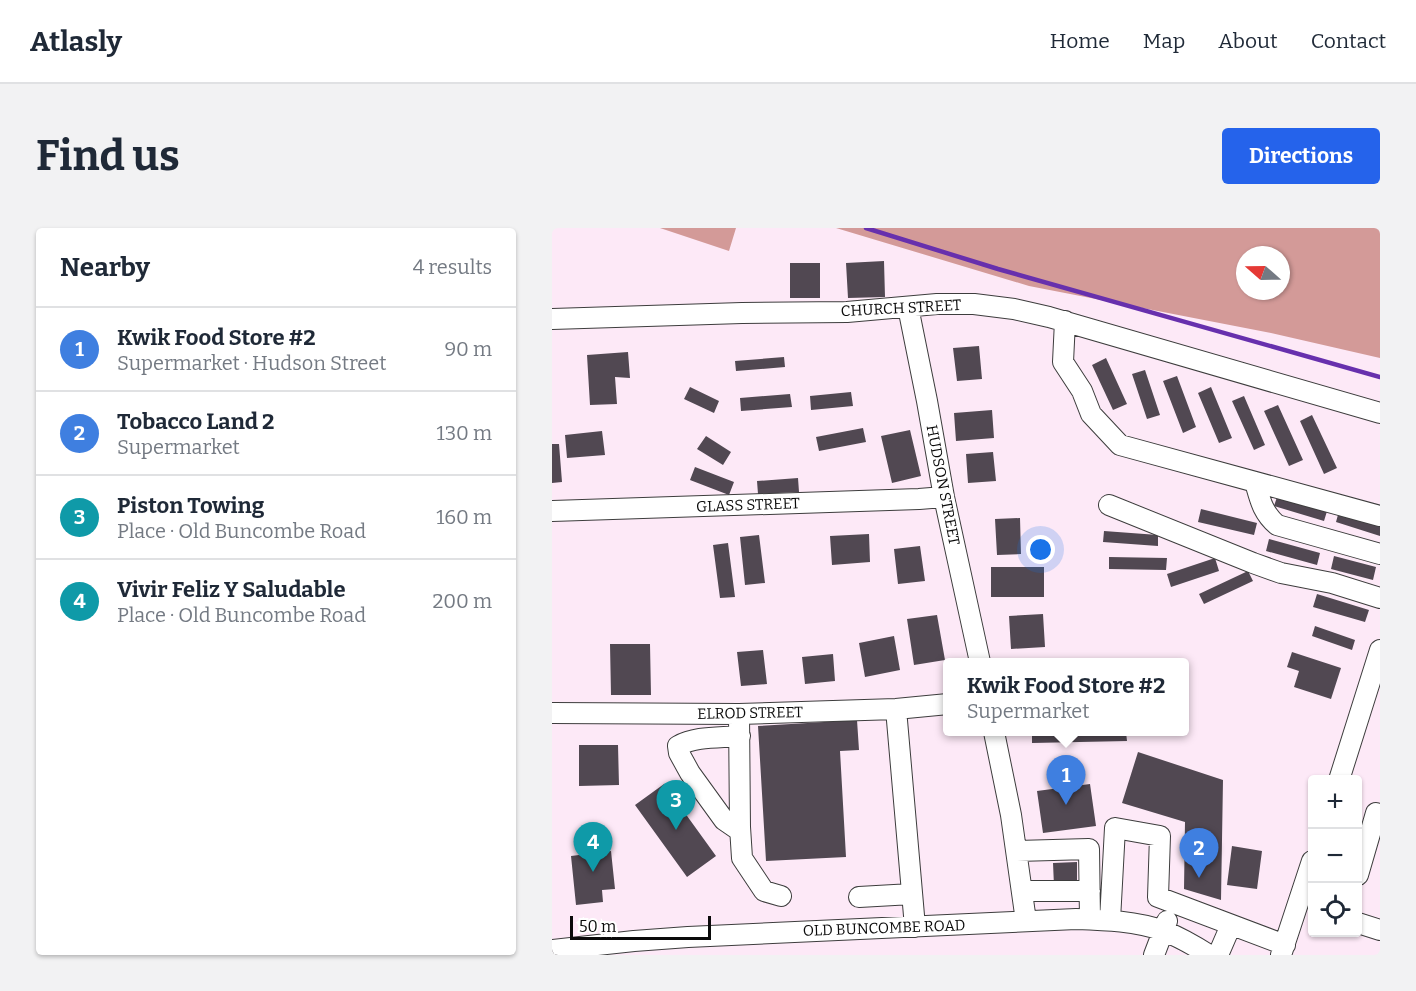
<!DOCTYPE html>
<html lang="en">
<head>
<meta charset="utf-8">
<style>
  body { margin:0; font-family:Bitter,serif; background:#f2f2f3; color:#1f2937 }
  .controls { position:absolute; right:18px; bottom:18px; display:grid; overflow:hidden; border-radius:6px; box-shadow:0 2px 4px #0004 }
  .controls button { width:54px; height:54px; display:grid; place-items:center; padding:0; border:0; border-bottom:2px solid #e0e1e3; background:#fff; color:#1f2937; font:30px sans-serif }
  .compass { position:absolute; left:684px; top:18px; width:54px; height:54px; border-radius:50%; background:#fff; box-shadow:0 2px 4px #0004; rotate:290deg }
  .scale { position:absolute; left:18px; bottom:15px; width:141px; box-sizing:border-box; padding-left:6px; border:3px solid #0a0a0a; border-top:0; font-size:16px; line-height:21px; white-space:nowrap; color:#0a0a0a; -webkit-text-stroke:4px #fff; paint-order:stroke }
  .you { position:absolute; left:489px; top:322px; width:21px; height:21px; margin:-15px; border:4px solid #fff; border-radius:50%; background:#1a73e8; box-shadow:0 0 0 9px #1a73e833 }
  .badge { display:grid; place-items:center; width:39px; height:39px; border-radius:50%; background:#2563eb; color:#fff; font-size:20px; font-weight:700 }
  .pin { position:absolute; translate:-50% -50px; filter:drop-shadow(0 2px 3px #0008) }
  .pin::after { content:''; position:absolute; top:32px; width:21px; height:18px; background:inherit; clip-path:polygon(0 0,100% 0,50% 100%) }
  .popup { position:absolute; left:391px; top:430px; width:246px; height:78px; box-sizing:border-box; display:grid; place-content:center; border-radius:6px; background:#fff; filter:drop-shadow(0 2px 4px #0005); font-size:20px; white-space:nowrap; color:#747a83 }
  .popup b { font-size:22px; color:#1f2937 }
  .popup::after { content:''; position:absolute; left:50%; top:100%; margin-left:-12px; border:12px solid transparent; border-top-color:#fff }
  .list { margin:0; padding:0; list-style:none }
  h2 { display:flex; justify-content:space-between; align-items:center; height:78px; margin:0; padding:0 24px; font-size:26px }
  h2 small { font-size:20px; font-weight:400; color:#747a83 }
  .list li { display:grid; grid-template-columns:39px 1fr auto; gap:18px; align-items:center; box-sizing:border-box; height:84px; padding:0 24px; border-top:2px solid #e0e1e3 }
  .list b { display:block; font-size:22px; white-space:nowrap }
  .list p { margin:0; font-size:20px; white-space:nowrap; color:#747a83 }
  .list em { font-size:20px; font-style:normal; color:#747a83 }
  .icon { flex:none; width:33px; height:33px; fill:none; stroke:currentColor; stroke-width:2; stroke-linecap:round; stroke-linejoin:round }
  .map { position:relative; flex:none; width:828px; height:727px; overflow:hidden; border-radius:6px }
  header { display:flex; align-items:center; gap:36px; box-sizing:border-box; height:84px; padding:0 30px; background:#fff; border-bottom:2px solid #e0e1e3 }
  header strong { font-size:28px }
  nav { display:flex; gap:33px; margin-inline-start:auto; font-size:21px }
  .intro { display:flex; align-items:center; justify-content:space-between; box-sizing:border-box; height:144px; padding:0 36px }
  h1 { margin:0; font-size:42px }
  .button { padding:15px 27px; border-radius:6px; background:#2563eb; color:#fff; font-size:21px; font-weight:700 }
  main { display:flex; gap:36px; padding:0 36px }
  aside { flex:1; background:#fff; border-radius:6px; box-shadow:0 2px 4px #0004 }
  .map>svg:first-child { display:block }
</style>
</head>
<body>
<header>
<strong>Atlasly</strong>
<nav><a>Home</a><a>Map</a><a>About</a><a>Contact</a></nav>
</header>
<div class="intro"><h1>Find us</h1><a class="button">Directions</a></div>
<main>
<aside>
<h2>Nearby<small>4 results</small></h2>
<ul class="list">
<li><span class="badge" style="background:#3f7fe0">1</span><div><b>Kwik Food Store #2</b><p>Supermarket · Hudson Street</p></div><em>90 m</em></li>
<li><span class="badge" style="background:#3f7fe0">2</span><div><b>Tobacco Land 2</b><p>Supermarket</p></div><em>130 m</em></li>
<li><span class="badge" style="background:#0f9aa8">3</span><div><b>Piston Towing</b><p>Place · Old Buncombe Road</p></div><em>160 m</em></li>
<li><span class="badge" style="background:#0f9aa8">4</span><div><b>Vivir Feliz Y Saludable</b><p>Place · Old Buncombe Road</p></div><em>200 m</em></li>
</ul>
</aside>
<div class="map">
<svg width="828" height="727" viewBox="0 0 828 727">
  <rect width="100%" height="100%" fill="#fde9f7"/>
  <!-- forest -->
  <path fill="#d39a98" fill-rule="evenodd" d="M108 0H184L177 23Z
    M284 0H828V130L719 105 477 58ZM693 27H729V63H693Z"/>
  <!-- building -->
  <path fill="#514852" d="M332 33 333 69 296 70 294 35Z
    M238 35H268V70H238Z
    M427 118 430 151 405 153 401 120Z
    M76 124 78 150 63 149 65 176 38 177 35 127Z
    M232 129 233 139 184 143 183 133Z
    M554 130 575 176 561 182 540 137Z
    M593 142 608 187 595 191 580 146Z
    M625 148 644 199 631 205 611 153Z
    M138 159 167 173 162 185 132 171Z
    M659 159 680 210 667 215 646 165Z
    M299 164 301 178 259 182 258 168Z
    M238 166 240 179 189 183 188 170Z
    M692 168 713 217 702 222 680 173Z
    M726 177 751 232 737 238 712 183Z
    M440 182 442 210 404 213 402 185Z
    M760 187 785 240 772 246 748 193Z
    M311 200 314 214 267 223 264 209Z
    M358 202 369 248 340 255 329 208Z
    M50 203 53 227 15 230 13 207Z
    M154 208 179 224 171 237 145 221Z
    M0 216H7L10 254 0 255Z
    M441 224 444 253 416 255 414 226Z
    M143 239 182 254 177 267 138 252Z
    M246 250 247 264 206 266 205 253Z
    M726 266 776 280 772 293 722 278Z
    M649 281 705 295 702 307 646 294Z
    M787 283 828 296V308L784 294Z
    M468 290 469 326 445 327 443 291Z
    M552 303 606 307V318L551 314Z
    M317 306 318 334 280 337 278 308Z
    M207 307 213 355 193 357 188 309Z
    M717 311 768 325 765 337 714 323Z
    M176 315 183 369 168 370 161 317Z
    M368 318 373 353 346 356 342 321Z
    M782 328 824 339 821 352 779 341Z
    M557 329 615 330 614 342 557 341Z
    M663 330 667 343 619 359 615 346Z
    M439 339H492V369H439Z
    M696 343 701 353 652 376 647 366Z
    M765 366 817 382 813 394 761 379Z
    M491 386 493 419 459 421 457 388Z
    M385 387 393 432 362 437 355 391Z
    M763 398 803 412 800 422 760 408Z
    M342 408 348 442 313 449 307 415Z
    M58 416H98L99 467H59Z
    M211 422 215 456 189 458 185 424Z
    M740 424 789 440 779 471 742 459 747 443 735 439Z
    M281 426 283 453 253 456 250 429Z
    M305 492 307 522 288 523 294 629 214 633 206 498Z
    M480 504H574L575 513 480 515Z
    M27 517H66L67 557 27 558Z
    M586 524 671 552 669 672 632 661 633 594 570 575Z
    M112 556 164 628 135 649 83 577Z
    M538 556 544 598 491 605 485 563Z
    M680 618 710 623 705 661 675 657Z
    M59 623 63 661 50 662 51 674 24 677 19 628Z
    M525 634V657L502 658 501 635Z"/>
  <g fill="none" stroke-linecap="round" stroke-linejoin="round">
    <defs>
      <path id="minor" d="M356 79 375 173 392 269 428 434
        M0 91 190 85 295 84 385 76H422L462 81 497 89 828 185
        M513 93 511 134 530 163 539 186 568 217 828 288
        M703 254C708 271 710 284 725 297L828 326
        M557 277 701 335 729 345 780 355 828 370
        M0 283 367 271 392 269
        M344 481 363 699
        M0 485 187 486 344 481 396 476
        M187 486 188 599 190 630 212 663 229 668
        M442 504 459 587 474 693
        M188 508C167 510 144 508 126 518L127 525 138 545 172 592 188 603
        M787 552 828 422
        M465 623 537 621 538 691
        M806 647 824 585
        M471 663H538
        M307 669 360 666
        M558 692 563 600 608 608 606 669 733 717
        M806 695 828 702
        M0 722 82 713 136 709 524 691C554 692 584 693 612 703 627 709 643 718 657 727
        M602 727 615 693
        M666 727 679 697
        M729 727 760 633"/>
    </defs>
    <!-- minor casing -->
    <use href="#minor" stroke="#3d3d3d" stroke-width="22"/>
    <!-- minor -->
    <use href="#minor" stroke="#fff" stroke-width="20"/>
    <!-- rail -->
    <path stroke="#6730ad" stroke-width="4.5" d="M314 0 446 41 828 149"/>
  </g>
  <g text-anchor="middle" dominant-baseline="central" stroke-width="6" stroke-linejoin="round" paint-order="stroke">
    <!-- street labels -->
    <g font-size="15" fill="#0a0a0a" stroke="#fff">
      <text transform="translate(349 80) rotate(-3)">CHURCH STREET</text>
      <text transform="translate(391 257) rotate(79)">HUDSON STREET</text>
      <text transform="translate(196 277) rotate(-2)">GLASS STREET</text>
      <text transform="translate(198 485) rotate(-1)">ELROD STREET</text>
      <text transform="translate(332 700) rotate(-2)">OLD BUNCOMBE ROAD</text>
    </g>
  </g>
</svg>
<div class="controls">
<button>+</button>
<button>−</button>
<button><svg class="icon" aria-label="locate" viewBox="0 0 24 24"><circle cx="12" cy="12" r="6"/><path d="M12 2v4M12 18v4M2 12h4M18 12h4"/></svg></button>
</div>
<svg class="compass" viewBox="-18 -18 36 36"><path d="M0-13l5 13h-10z" fill="#e53935"/><path d="M0 13l5-13h-10z" fill="#747a83"/></svg>
<div class="scale">50 m</div>
<div class="you"></div>
<div class="pin badge" style="left:514px;top:577px;background:#3f7fe0">1</div>
<div class="popup"><b>Kwik Food Store #2</b>Supermarket</div>
<div class="pin badge" style="left:647px;top:650px;background:#3f7fe0">2</div>
<div class="pin badge" style="left:124px;top:602px;background:#0f9aa8">3</div>
<div class="pin badge" style="left:41px;top:644px;background:#0f9aa8">4</div>
</div>
</main>
</body>
</html>
